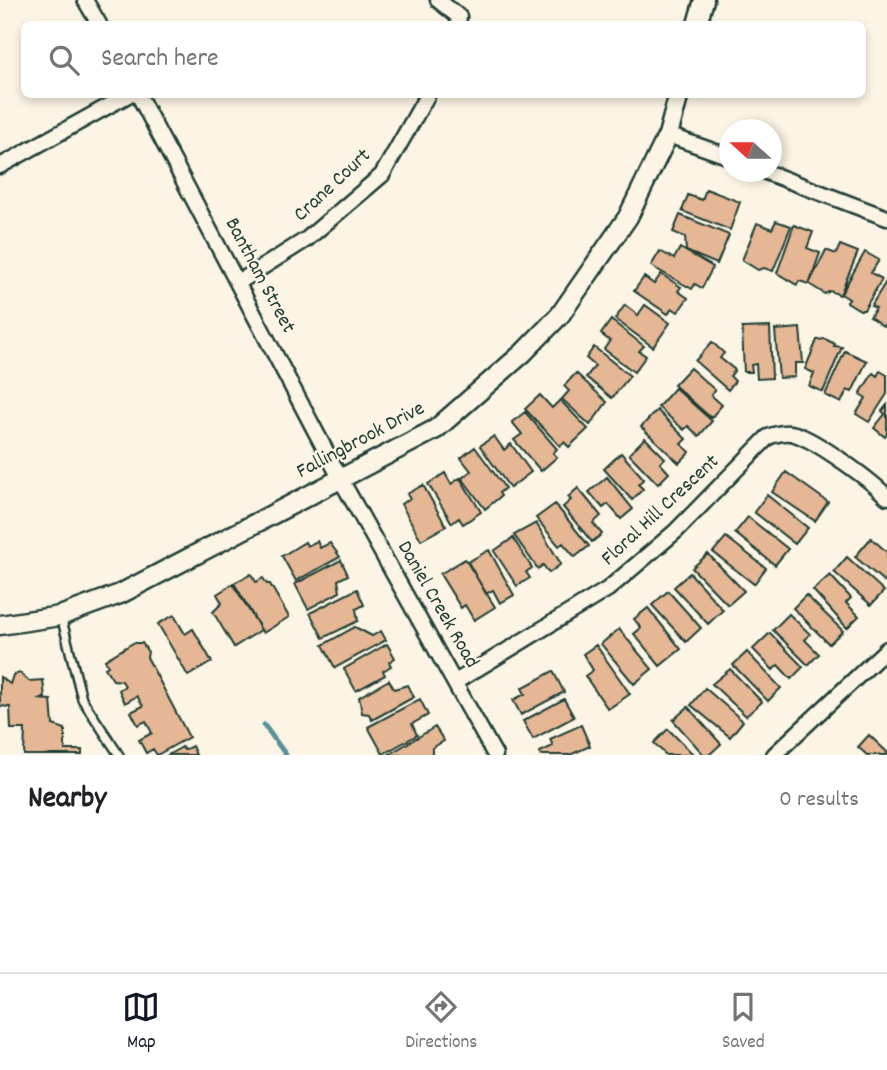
<!DOCTYPE html>
<html lang="en">
<head>
<meta charset="utf-8">
<style>
  body { margin:0; font-family:Dekko,sans-serif; background:#f2f2f2; color:#202124 }
  .compass { position:absolute; left:719px; top:119px; width:63px; height:63px; border-radius:50%; background:#fff; box-shadow:0 4px 10px #0003; rotate:291deg }
  .list { margin:0; padding:0; list-style:none }
  h2 { display:flex; justify-content:space-between; align-items:center; height:91px; margin:0; padding:0 28px; font-size:30px }
  h2 small { font-size:23px; font-weight:400; color:#757577 }
  .icon { flex:none; width:38px; height:38px; fill:none; stroke:currentColor; stroke-width:2; stroke-linecap:round; stroke-linejoin:round }
  .map { position:relative; flex:none; width:887px; height:755px; overflow:hidden }
  .search { position:absolute; background:#fff; box-shadow:0 4px 10px #0003; left:21px; right:21px; top:21px; height:77px; display:flex; align-items:center; gap:18px; box-sizing:border-box; padding:0 24px; border-radius:10px; color:#757577; font-size:26px }
  .sheet { height:217px; background:#fff }
  nav { display:flex; justify-content:space-around; align-items:center; box-sizing:border-box; height:98px; border-top:2px solid #e0e0e0; background:#fff; font-size:19px; color:#757577 }
  nav a { display:grid; justify-items:center; gap:4px }
  nav .on { color:#111827 }
  .map>svg:first-child { display:block }
</style>
</head>
<body>
<div class="map">
<svg width="887" height="755" viewBox="0 0 887 755">
  <rect width="100%" height="100%" fill="#fcf5e5"/>
  <filter id="ink" filterUnits="userSpaceOnUse"><feTurbulence type="fractalNoise" baseFrequency=".0143" numOctaves="2"/><feDisplacementMap in="SourceGraphic" scale="14" xChannelSelector="R" yChannelSelector="G"/><feConvolveMatrix kernelMatrix="1 2 1 2 8 2 1 2 1" color-interpolation-filters="sRGB"/></filter>
  <g filter="url(#ink)">
    <g fill="none" stroke-linecap="round" stroke-linejoin="round">
      <!-- stream -->
      <path stroke="#58919a" stroke-width="5" d="M264 725 286 755"/>
    </g>
    <!-- building -->
    <path fill="#e5b795" stroke="#1f3d34" stroke-width="2" d="M706 189 740 202 730 230 682 211 688 195 702 200Z
      M680 215 729 235 717 264 686 251 685 237 673 232Z
      M776 221 791 226 773 271 764 268 758 270 742 260 757 223 772 229Z
      M794 225 813 232 807 248 820 253 809 284 799 281 797 285 777 273Z
      M840 245 858 252 840 295 830 291 825 294 809 284 826 250 836 254Z
      M680 248 713 267 702 288 695 284 692 289 651 266 660 251 674 259Z
      M865 252 879 260 871 273 882 279 864 310H860L847 302 849 299 841 294Z
      M661 274 681 287 678 291 688 298 678 312 672 308 668 314 634 291 644 277 654 284Z
      M887 280V324L883 326 870 317 876 308 871 306Z
      M625 305 638 315 645 305 670 323 653 347 615 319Z
      M611 320 644 346 639 351 646 356 634 372 604 349 610 341 601 334Z
      M770 327 772 378 757 379 756 364 751 365 752 372H744L742 328Z
      M800 328 803 363H795V377L779 378 775 330Z
      M825 339 835 344 834 346 842 347 823 392 809 386 814 373 805 369 817 340Z
      M712 342 724 353 720 358 735 370 730 376 735 381 728 390 695 361Z
      M594 347 630 376 612 398 586 377 595 366 586 358Z
      M845 351 867 361 852 392 847 390 841 403 825 395Z
      M690 368 715 390 711 395 722 405 711 418 674 385Z
      M880 371 887 375V394L869 422 856 414 866 398 860 394 873 373 877 376Z
      M576 373 607 402 590 425 562 399 569 391 564 386Z
      M675 388 712 421 699 436 688 426 684 430 658 407Z
      M540 395 552 408 560 400 588 429 569 447 564 442 560 446 525 409Z
      M887 405V434L885 437 874 428 885 414 882 411Z
      M657 410 686 439 681 444 690 452 679 463 641 427Z
      M525 412 557 449 553 453 557 457 541 471 514 440 522 434 512 422Z
      M494 436 504 450 511 444 531 472 510 488 480 446Z
      M645 438 665 458 660 463 669 473 658 484 629 454Z
      M475 447 505 488 499 493 501 496 485 509 462 478 471 471 461 458Z
      M621 453 644 479 638 484 643 489 632 500 604 469Z
      M786 472 828 502 815 521 772 492Z
      M445 473 451 484 460 478 481 512 463 524 459 518 452 523 428 484Z
      M607 477 633 509 621 519 608 504 603 508 589 492Z
      M423 485 446 526 421 540 401 504 410 499 407 494Z
      M578 488 601 516 593 523 602 534 592 542 563 507 571 500 568 497Z
      M767 495 808 528 795 544 754 512Z
      M555 504 589 546 575 557 563 543 559 546 536 518Z
      M748 517 788 549 775 565 735 533Z
      M536 523 561 564 549 573 543 565 538 569 514 535Z
      M726 537 766 568 754 584 713 552Z
      M513 538 532 568 526 572 530 578 517 586 494 551Z
      M871 538 887 552V584L855 557Z
      M317 541 320 548 330 543 340 557 296 581 282 556 305 542 307 546Z
      M489 550 514 595 500 603 493 590 486 594 468 562Z
      M708 554 744 591 728 605 692 568Z
      M847 557 884 591 871 605 834 572Z
      M465 559 495 607 474 620 465 605 461 608 440 574Z
      M341 560 348 575 338 580 340 592 308 609 295 584Z
      M690 573 723 610 708 624 674 587Z
      M251 574 256 582 263 578 267 584H270L289 617 263 633 234 583Z
      M830 575 851 598 846 603 859 616 847 628 813 590Z
      M233 584 261 630 234 647 213 612 222 603 217 594Z
      M357 589 364 605 356 609 358 621 323 638 310 613Z
      M668 591 701 628 686 642 652 605Z
      M806 595 843 631 829 644 793 608Z
      M648 608 681 649 660 666 634 634 641 628 634 619Z
      M789 614 810 634 805 640 819 654 808 665 773 630Z
      M174 615 185 634 193 629 212 662 188 676 158 624Z
      M355 627 372 636 381 631 386 640 335 668 323 645Z
      M619 629 652 669 634 684 601 644Z
      M770 633 803 667 791 679 778 665 773 670 753 649Z
      M133 643H142L148 652 147 657 189 737 157 755 153 749 146 753 139 740 152 733 146 721 138 725 131 712 143 706 137 696 125 703 119 690 125 686 122 681 113 680 105 668 108 666 105 660Z
      M387 644 395 658 389 662 391 666 383 671 385 675 356 691 344 669Z
      M596 645 630 694 608 709 585 676 593 670 583 654Z
      M747 652 781 688 768 701 733 665Z
      M730 669 762 702 746 716 712 684Z
      M553 671 564 692 521 715 513 700 525 694 522 688Z
      M20 673 29 681 43 680 45 698 37 699 51 700 53 725 65 729V750H82V755H24L25 729H11L10 707 0 706V677L10 684 13 675Z
      M389 680 394 689 408 685 414 697 372 720 369 714 362 713 359 697Z
      M705 688 743 721 730 737 691 705Z
      M420 699 428 715 412 724 417 735 383 754 368 727Z
      M564 699 574 717 533 739 523 721Z
      M688 707 721 744 709 755H704L673 720Z
      M581 725 590 746 570 755H541L540 752 553 746 550 739Z
      M435 727 444 741 432 748V755H388Z
      M668 729 694 755H666L654 743Z
      M869 735 887 752V755H867L858 747Z
      M192 746 196 755H168L182 747 184 750Z"/>
    <g fill="none" stroke-linecap="round" stroke-linejoin="round">
      <defs>
        <path id="service" d="M61 616 82 699 119 755"/>
        <path id="minor" d="M85 0 99 24
          M438 0 459 17 458 24
          M138 94 340 478 495 755
          M668 135 730 157
          M0 166 130 94
          M766 172 887 218
          M239 282 307 239 382 175 428 94
          M457 681 608 589 676 531 768 437C776 434 786 431 795 434 817 441 871 480 887 497
          M774 755 887 649"/>
        <path id="tertiary" d="M697 24 704 0
          M0 625 60 616 120 594 436 429 523 353 560 315 628 217 668 135 679 94"/>
      </defs>
      <!-- service casing -->
      <use href="#service" stroke="#1f3d34" stroke-width="12"/>
      <!-- minor casing -->
      <use href="#minor" stroke="#1f3d34" stroke-width="19"/>
      <!-- tertiary casing -->
      <use href="#tertiary" stroke="#1f3d34" stroke-width="23"/>
      <!-- service -->
      <use href="#service" stroke="#fcf5e5" stroke-width="7"/>
      <!-- minor -->
      <use href="#minor" stroke="#fcf5e5" stroke-width="14"/>
      <!-- tertiary -->
      <use href="#tertiary" stroke="#fcf5e5" stroke-width="18"/>
    </g>
  </g>
  <g text-anchor="middle" dominant-baseline="central" stroke-width="5" stroke-linejoin="round" paint-order="stroke">
    <!-- street labels -->
    <g font-size="21" fill="#1f3d34" stroke="#fcf5e5">
      <text transform="translate(333 186) rotate(-43)">Crane Court</text>
      <text transform="translate(259 276) rotate(62)">Bantham Street</text>
      <text transform="translate(361 441) rotate(-28)">Fallingbrook Drive</text>
      <text transform="translate(661 511) rotate(-43)">Floral Hill Crescent</text>
      <text transform="translate(437 605) rotate(60)">Daniel Creek Road</text>
    </g>
  </g>
</svg>
<svg class="compass" viewBox="-18 -18 36 36"><path d="M0-13l5 13h-10z" fill="#e53935"/><path d="M0 13l5-13h-10z" fill="#757577"/></svg>
<div class="search"><svg class="icon" aria-label="search" viewBox="0 0 24 24"><circle cx="10" cy="10" r="6"/><path d="M15 15l6 6"/></svg>Search here</div>
</div>
<section class="sheet">
<h2>Nearby<small>0 results</small></h2>
<ul class="list">
</ul>
</section>
<nav>
<a class="on"><svg class="icon" aria-label="map" viewBox="0 0 24 24"><path d="M3 6l6-2 6 2 6-2v14l-6 2-6-2-6 2zM9 4v14M15 6v14"/></svg>Map</a>
<a><svg class="icon" aria-label="directions" viewBox="0 0 24 24"><path d="M12 3l9 9-9 9-9-9zM9 14v-3h6M13 9l2 2-2 2"/></svg>Directions</a>
<a><svg class="icon" aria-label="saved" viewBox="0 0 24 24"><path d="M7 4h10v16l-5-4-5 4z"/></svg>Saved</a>
</nav>
</body>
</html>
